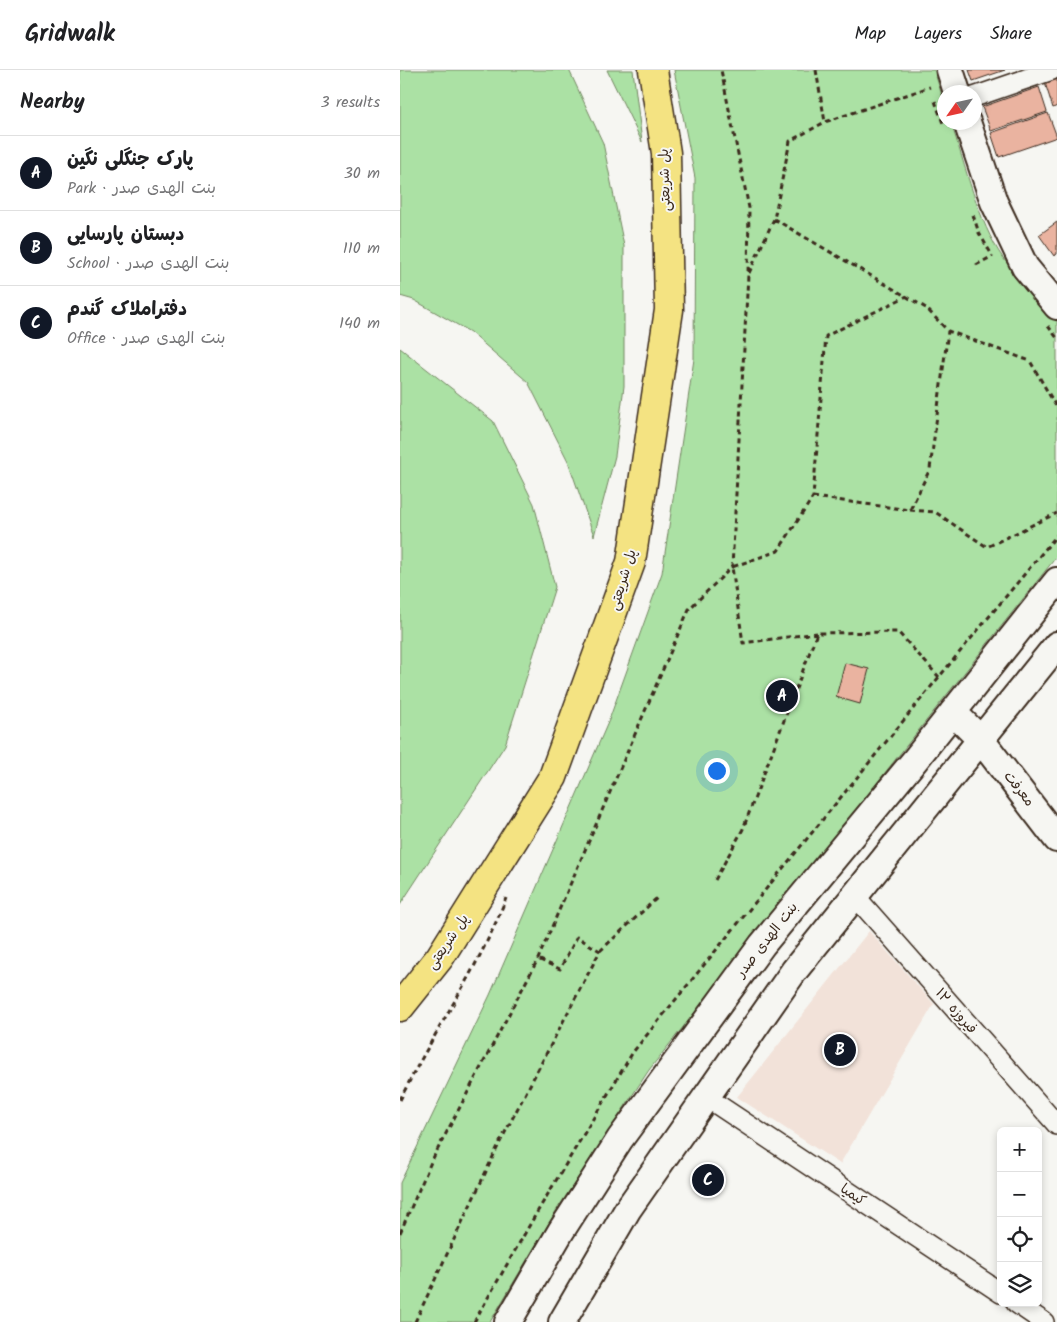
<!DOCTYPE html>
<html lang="en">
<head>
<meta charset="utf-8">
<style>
  body { margin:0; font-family:Kalam,"Playpen Sans Arabic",sans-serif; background:#f2f2f2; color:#202124 }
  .controls { position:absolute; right:15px; bottom:15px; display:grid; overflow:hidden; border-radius:8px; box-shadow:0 2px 8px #0003 }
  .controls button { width:45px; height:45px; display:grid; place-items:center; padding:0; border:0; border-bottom:1px solid #e0e0e0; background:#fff; color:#202124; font:25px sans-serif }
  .compass { position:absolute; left:537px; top:15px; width:45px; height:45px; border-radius:50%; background:#fff; box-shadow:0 2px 8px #0003; rotate:236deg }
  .you { position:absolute; left:316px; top:700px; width:18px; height:18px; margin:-12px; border:4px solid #fff; border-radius:50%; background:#1a73e8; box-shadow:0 0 0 8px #1a73e833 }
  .badge { display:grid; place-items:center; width:32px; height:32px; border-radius:50%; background:#111827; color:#fff; font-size:16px; font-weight:700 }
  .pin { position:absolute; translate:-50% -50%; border:2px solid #fff; box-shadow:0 1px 5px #0006 }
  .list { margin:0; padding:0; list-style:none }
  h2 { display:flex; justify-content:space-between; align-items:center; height:65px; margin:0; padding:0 20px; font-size:21px }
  h2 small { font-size:16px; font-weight:400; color:#757577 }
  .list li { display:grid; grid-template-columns:32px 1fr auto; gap:15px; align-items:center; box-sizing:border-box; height:75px; padding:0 20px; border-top:1px solid #e0e0e0 }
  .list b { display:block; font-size:19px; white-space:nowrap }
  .list p { margin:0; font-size:16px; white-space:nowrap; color:#757577 }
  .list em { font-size:16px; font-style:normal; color:#757577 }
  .icon { flex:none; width:28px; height:28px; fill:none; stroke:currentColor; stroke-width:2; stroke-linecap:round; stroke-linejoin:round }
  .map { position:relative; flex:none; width:657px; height:1252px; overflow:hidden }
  header { display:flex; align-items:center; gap:30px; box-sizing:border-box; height:70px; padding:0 25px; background:#fff; border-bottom:1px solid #e0e0e0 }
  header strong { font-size:24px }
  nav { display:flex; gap:28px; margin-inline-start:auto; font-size:18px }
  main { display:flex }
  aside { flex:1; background:#fff }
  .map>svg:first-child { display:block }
</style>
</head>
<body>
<header>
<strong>Gridwalk</strong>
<nav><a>Map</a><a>Layers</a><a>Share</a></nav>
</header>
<main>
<aside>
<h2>Nearby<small>3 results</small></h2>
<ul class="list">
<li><span class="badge">A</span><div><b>پارک جنگلی نگین</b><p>Park · بنت الهدی صدر</p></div><em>30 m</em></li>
<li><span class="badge">B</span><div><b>دبستان پارسایی</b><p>School · بنت الهدی صدر</p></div><em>110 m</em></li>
<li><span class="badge">C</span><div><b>دفتراملاک گندم</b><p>Office · بنت الهدی صدر</p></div><em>140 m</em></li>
</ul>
</aside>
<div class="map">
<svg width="657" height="1252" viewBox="0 0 657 1252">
  <rect width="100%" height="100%" fill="#f6f6f2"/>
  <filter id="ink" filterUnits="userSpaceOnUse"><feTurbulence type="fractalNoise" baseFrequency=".02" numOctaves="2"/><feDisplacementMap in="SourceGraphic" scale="10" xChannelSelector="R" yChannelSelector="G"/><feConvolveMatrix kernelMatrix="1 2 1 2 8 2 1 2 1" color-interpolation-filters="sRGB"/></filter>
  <g filter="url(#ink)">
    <!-- built -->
    <path fill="#f2e2d9" d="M469 861 534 934 440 1094 337 1027Z"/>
    <!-- green -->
    <path fill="#abe1a4" stroke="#738661" d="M0 0H169L203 73 224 176V316L215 386 194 466 168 391 128 312 70 262 14 230 0 226Z
      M207 0H233L242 72Z
      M274 0H534L544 32V52L551 53C565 94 578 152 603 188 619 210 641 229 657 252V486L249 1000 156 1141 90 1252H0V1113L90 925 209 650 262 503 294 289 295 108Z
      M0 278 93 351 134 434 155 517 105 675 0 835Z"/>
    <!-- building -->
    <path fill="#eab3a0" stroke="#3b2a1e" d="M569 0H605L573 11Z
      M657 9V36L653 38 645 13Z
      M639 17 647 42 591 61 582 37Z
      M648 43 657 67 599 87 591 63Z
      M657 152V184L654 186 639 165Z
      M445 593 469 599 460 634 436 627Z"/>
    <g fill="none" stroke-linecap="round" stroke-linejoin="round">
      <defs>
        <path id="street" d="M574 27 652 0
          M455 826 657 1055
          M306 1027 601 1223
          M616 1233 644 1252"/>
        <path id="secondary" d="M550 0 557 22
          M567 52 594 132 625 197 657 236
          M553 642 581 670 657 769
          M108 1252 161 1161 220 1069 362 875 515 690 657 511
          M162 1252 228 1139 394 901 657 575"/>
        <path id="primary" d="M0 937 40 887 153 707 231 492 269 240 266 83 253 0"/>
      </defs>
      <!-- street casing -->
      <use href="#street" stroke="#3b2a1e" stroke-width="22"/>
      <!-- secondary casing -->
      <use href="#secondary" stroke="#3b2a1e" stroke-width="30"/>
      <!-- primary casing -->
      <use href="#primary" stroke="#3b2a1e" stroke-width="31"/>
      <!-- path -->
      <path stroke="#3b2a1e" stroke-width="3" stroke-dasharray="5 4" stroke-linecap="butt" d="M416 0 425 52
        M535 31 544 56
        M573 145 579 163 592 185
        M374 149 526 238 548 261 630 291 657 338
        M576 195 593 186
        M349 203 374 149 390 71 425 52 530 17
        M648 256 657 268
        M413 427 510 440 530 399 548 261
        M510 440 535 442 587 477 657 443
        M417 563 343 573 332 497 378 481 413 427 426 266 507 226
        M315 810 343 759 417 563 498 562 539 607
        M200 881 258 827
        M0 1030C33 962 79 899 106 828
        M0 1163 31 1092 138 889 289 539 332 497 348 205 349 138 321 0
        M15 1252 99 1074 200 881 177 867 160 899 138 889
        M74 1252 136 1144 233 982 539 607 657 465"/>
      <!-- street -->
      <use href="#street" stroke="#f6f6f2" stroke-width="19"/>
      <!-- secondary -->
      <use href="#secondary" stroke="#f6f6f2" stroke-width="26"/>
      <!-- primary -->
      <use href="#primary" stroke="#f4e382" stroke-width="28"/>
    </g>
  </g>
  <g text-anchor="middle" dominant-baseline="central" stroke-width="4" stroke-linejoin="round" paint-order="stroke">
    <!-- street labels -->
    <g font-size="14" fill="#3b2a1e" stroke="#f6f6f2">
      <text transform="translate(265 110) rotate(-92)">پل شریعتی</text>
      <text transform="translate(223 510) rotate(-73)">پل شریعتی</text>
      <text transform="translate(619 719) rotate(52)">معرفت</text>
      <text transform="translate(367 870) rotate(-52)">بنت الهدی صدر</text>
      <text transform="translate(48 872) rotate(-56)">پل شریعتی</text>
      <text transform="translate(556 941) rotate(49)">فیروزه ۱۲</text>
      <text transform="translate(453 1125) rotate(34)">کیمیا</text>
    </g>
  </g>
</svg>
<div class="controls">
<button>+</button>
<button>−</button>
<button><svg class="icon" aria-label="locate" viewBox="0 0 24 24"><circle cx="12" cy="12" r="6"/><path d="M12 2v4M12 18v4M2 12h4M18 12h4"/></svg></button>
<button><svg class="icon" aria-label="layers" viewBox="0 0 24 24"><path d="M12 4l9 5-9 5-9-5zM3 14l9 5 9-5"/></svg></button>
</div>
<svg class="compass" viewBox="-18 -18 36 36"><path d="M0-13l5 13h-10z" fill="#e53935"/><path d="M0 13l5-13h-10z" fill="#757577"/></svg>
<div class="you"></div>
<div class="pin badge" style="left:382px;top:626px">A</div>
<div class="pin badge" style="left:440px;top:980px">B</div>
<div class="pin badge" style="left:308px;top:1110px">C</div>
</div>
</main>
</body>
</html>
